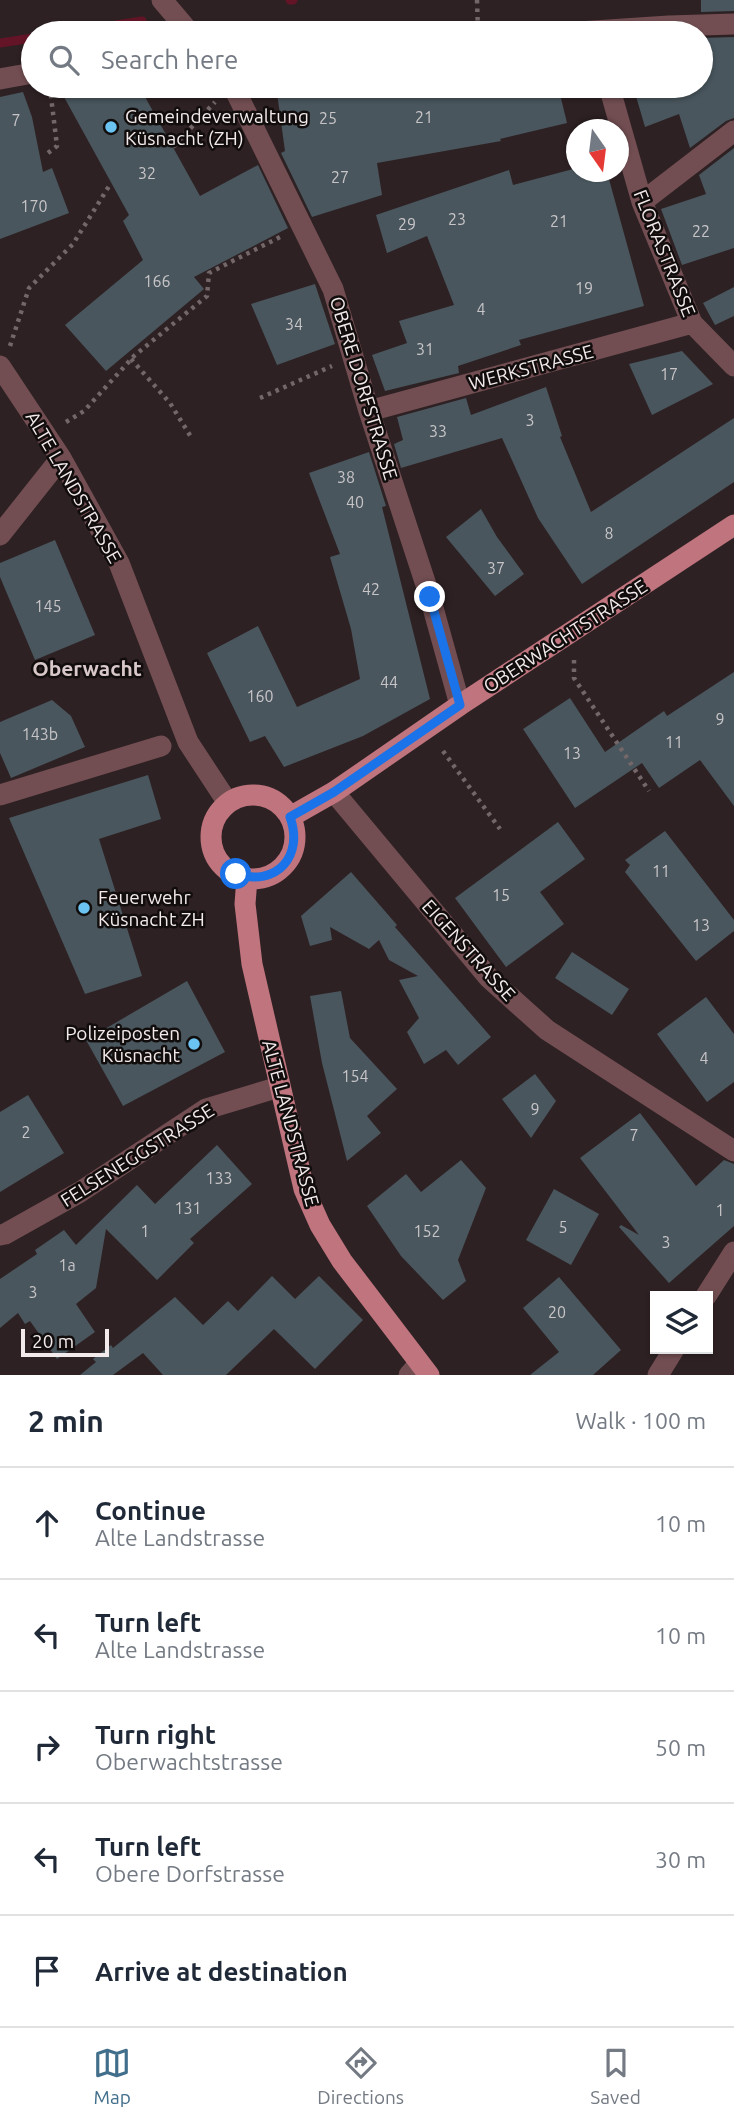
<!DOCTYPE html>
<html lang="en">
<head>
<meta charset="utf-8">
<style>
  body { margin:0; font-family:Ubuntu,sans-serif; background:#f6f6f7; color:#1f2937 }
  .controls { position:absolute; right:21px; bottom:21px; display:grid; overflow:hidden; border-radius:0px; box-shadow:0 2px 5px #0004 }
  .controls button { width:63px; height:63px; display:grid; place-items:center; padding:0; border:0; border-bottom:2px solid #e0e1e3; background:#fff; color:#1f2937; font:35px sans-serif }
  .compass { position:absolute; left:566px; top:119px; width:63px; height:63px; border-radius:50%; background:#fff; box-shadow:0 2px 5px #0004; rotate:166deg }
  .scale { position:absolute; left:21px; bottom:18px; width:88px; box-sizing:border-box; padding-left:7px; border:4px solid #f3eaeb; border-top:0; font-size:19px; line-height:24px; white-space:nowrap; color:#f3eaeb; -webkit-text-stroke:5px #120d0d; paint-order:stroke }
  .stop { position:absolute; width:21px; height:21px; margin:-16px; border:5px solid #1a73e8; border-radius:50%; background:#fff }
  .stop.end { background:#1a73e8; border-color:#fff; box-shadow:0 2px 7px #0008 }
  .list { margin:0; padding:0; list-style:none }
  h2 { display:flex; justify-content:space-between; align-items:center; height:91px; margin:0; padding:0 28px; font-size:30px }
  h2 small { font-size:23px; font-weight:400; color:#747a83 }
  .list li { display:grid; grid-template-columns:46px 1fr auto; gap:21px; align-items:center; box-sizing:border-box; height:112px; padding:0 28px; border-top:2px solid #e0e1e3 }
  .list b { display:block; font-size:26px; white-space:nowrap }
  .list p { margin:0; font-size:23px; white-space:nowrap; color:#747a83 }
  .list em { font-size:23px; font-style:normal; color:#747a83 }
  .icon { flex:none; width:38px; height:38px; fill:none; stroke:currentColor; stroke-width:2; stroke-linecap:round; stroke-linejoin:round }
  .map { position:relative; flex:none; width:734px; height:1375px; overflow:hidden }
  .search { position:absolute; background:#fff; box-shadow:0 2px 5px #0004; left:21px; right:21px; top:21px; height:77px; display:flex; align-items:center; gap:18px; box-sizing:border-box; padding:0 24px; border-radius:38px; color:#747a83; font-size:26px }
  .sheet { height:651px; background:#fff }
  nav { display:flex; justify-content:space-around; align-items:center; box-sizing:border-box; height:98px; border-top:2px solid #e0e1e3; background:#fff; font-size:19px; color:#747a83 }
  nav a { display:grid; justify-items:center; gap:4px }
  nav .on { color:#416e8b }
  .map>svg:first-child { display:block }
</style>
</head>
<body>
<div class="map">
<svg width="734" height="1375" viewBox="0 0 734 1375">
  <rect width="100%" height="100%" fill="#2e2123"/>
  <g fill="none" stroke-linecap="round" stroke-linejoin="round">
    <!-- stream -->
    <path stroke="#631527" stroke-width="9" d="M290 0H293
      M64 33 142 21
      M0 43 33 38"/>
  </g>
  <!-- building -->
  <path fill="#49565d" d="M701 0H734V11L701 12Z
    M734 37V118L726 121 690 148 679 114 645 127 633 86H701V38Z
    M84 86H139L200 196 258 165 288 228 194 277 204 289 106 371 65 325 143 260 123 221 129 215 64 97Z
    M337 86H558L567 123 500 139 501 141 377 163 382 195 312 217 281 153 285 151 277 93Z
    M23 92 32 117 43 172 52 168 69 213 0 239V97Z
    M734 148V248L682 265 661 209 706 194 699 175Z
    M577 168V172H607L644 306 519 340 521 345 458 366 459 373 385 391 372 355 407 343 399 321 454 305 427 236 387 253 376 215 509 170 513 185Z
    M315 284 335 344 277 365 251 304Z
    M734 287V316L715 325 703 303Z
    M682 351 713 384 652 415 629 364Z
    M546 387 562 436 560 437 591 512 734 418V482L582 584 538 518 502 438 401 468 394 444 403 440 397 417 466 398 471 415Z
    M369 452 386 506 382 507 430 699 363 736 284 767 265 736 250 742 207 653 258 626 297 707 360 679 351 629 330 557 340 554 309 473Z
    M481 509 497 537 524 574 495 596 446 537Z
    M55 540 95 635 35 660 0 577V563Z
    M734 672V806L700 760 659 788 642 763 575 808 523 729 570 698 605 752 664 711 667 716Z
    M52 700 71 716 85 747 11 778 0 753V722Z
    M148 775 161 819 99 839 142 976 85 994 9 818Z
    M558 822 585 859 540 892 564 924 506 967 455 898Z
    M665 831 734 920V931L696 961 625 872 630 865 625 860Z
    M351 872 397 925 395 927 491 1037 458 1065 446 1050 424 1064 407 1032 419 1018 399 980 418 976 389 960 379 940 369 949 330 927 332 940 310 946 301 916Z
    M572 952 629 989 612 1015 555 978Z
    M187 981 225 1052 123 1106 86 1040Z
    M341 991 350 1038 397 1089 367 1116 381 1133 347 1161 322 1063 310 996Z
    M706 997 734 1034V1082L707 1102 657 1034Z
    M535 1074 556 1101 531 1138 502 1099Z
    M28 1095 64 1153 0 1192V1112Z
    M640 1113 696 1186 724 1160 734 1164V1226L669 1283 619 1227 621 1225 639 1235 580 1158Z
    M217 1145 252 1184 190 1239 194 1243 157 1280 106 1229 96 1288 76 1304 95 1332 57 1359 30 1321 25 1324 18 1313 0 1328V1279L37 1254 35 1250 64 1230 76 1245 137 1185 155 1204Z
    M461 1160 486 1188 458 1260 466 1281 443 1300 401 1256 367 1206 406 1174 421 1192Z
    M554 1189 599 1214 571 1265 526 1240Z
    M272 1276 295 1299 319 1276 363 1320 315 1369 274 1329 226 1375H163L143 1353 113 1375H80L96 1362 93 1359 111 1345 113 1348 175 1297 203 1325 228 1301 238 1311Z
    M559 1277 621 1350 593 1375H530L559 1352 523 1308Z"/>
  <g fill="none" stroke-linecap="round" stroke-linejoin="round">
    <!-- path -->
    <path stroke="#736769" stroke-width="4.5" stroke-dasharray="3.5 5" stroke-linecap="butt" d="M477 0 478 33
      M173 147 215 102
      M48 153 57 146 50 88
      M10 346 29 288 73 244 111 183
      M131 359 170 403 191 437
      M260 398 332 366
      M66 422 84 411 134 356 207 296 209 273 280 237
      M574 660V678L649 791
      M443 751 500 829"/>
    <!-- minor -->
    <path stroke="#724e52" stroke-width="21" d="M162 0 190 33
      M563 33 669 26 734 24
      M0 79 33 73
      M233 86 333 289 369 411 430 597 460 705
      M609 86 642 202 692 323 734 366
      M642 202 734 131
      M0 366 61 458 119 563 188 742 228 803
      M369 411 692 323
      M0 535 61 458
      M334 792 489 978 547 1030 734 1151
      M0 795 161 746
      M0 1235 5 1234 80 1192 206 1109 279 1087
      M706 1296 734 1252
      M409 1375 419 1364
      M658 1375 674 1349"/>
    <!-- major -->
    <path stroke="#bf747e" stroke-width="21" d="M211 837a42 42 0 1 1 84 0a42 42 0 1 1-84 0Z
      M290 817 334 792 460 705 734 525
      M247 878 245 904 252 964 304 1189 320 1225 342 1261 429 1375"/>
  </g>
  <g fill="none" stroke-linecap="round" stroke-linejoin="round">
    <!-- route -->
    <path stroke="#1a73e8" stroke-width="9" d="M236 874C277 887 304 856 290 817L334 792 460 705 430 597"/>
  </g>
  <!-- markers -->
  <g fill="#6bc3f2" stroke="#120d0d" stroke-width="2.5">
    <circle cx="111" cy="127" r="7"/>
    <circle cx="84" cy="908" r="7"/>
    <circle cx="194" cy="1044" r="7"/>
  </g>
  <g text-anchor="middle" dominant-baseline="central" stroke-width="5" stroke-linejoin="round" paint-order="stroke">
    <!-- number labels -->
    <g font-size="16" fill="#c8c5c8">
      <text x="424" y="117">21</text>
      <text x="328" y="118">25</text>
      <text x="16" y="120">7</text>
      <text x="147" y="173">32</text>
      <text x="340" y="177">27</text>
      <text x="34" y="206">170</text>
      <text x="457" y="219">23</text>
      <text x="559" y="221">21</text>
      <text x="407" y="224">29</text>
      <text x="701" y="231">22</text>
      <text x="157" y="281">166</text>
      <text x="584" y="288">19</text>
      <text x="481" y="309">4</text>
      <text x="294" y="324">34</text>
      <text x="425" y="349">31</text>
      <text x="669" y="374">17</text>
      <text x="530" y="420">3</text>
      <text x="438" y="431">33</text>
      <text x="346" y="477">38</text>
      <text x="355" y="502">40</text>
      <text x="609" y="533">8</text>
      <text x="496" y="568">37</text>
      <text x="371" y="589">42</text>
      <text x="48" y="606">145</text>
      <text x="389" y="682">44</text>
      <text x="260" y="696">160</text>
      <text x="720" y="719">9</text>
      <text x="40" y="734">143b</text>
      <text x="674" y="742">11</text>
      <text x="572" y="753">13</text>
      <text x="661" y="871">11</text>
      <text x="501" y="895">15</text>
      <text x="701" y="925">13</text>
      <text x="704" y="1058">4</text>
      <text x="355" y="1076">154</text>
      <text x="535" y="1109">9</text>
      <text x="26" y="1132">2</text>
      <text x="634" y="1135">7</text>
      <text x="219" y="1178">133</text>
      <text x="188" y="1208">131</text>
      <text x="720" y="1210">1</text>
      <text x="563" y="1227">5</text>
      <text x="145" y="1231">1</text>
      <text x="427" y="1231">152</text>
      <text x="666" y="1242">3</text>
      <text x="67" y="1265">1a</text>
      <text x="33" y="1292">3</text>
      <text x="557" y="1312">20</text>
    </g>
    <!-- poi labels -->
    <g font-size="19" fill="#f3eaeb" stroke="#120d0d" text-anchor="start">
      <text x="125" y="116">Gemeindeverwaltung<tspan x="125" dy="22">Küsnacht (ZH)</tspan></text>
      <text x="98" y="897">Feuerwehr<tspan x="98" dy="22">Küsnacht ZH</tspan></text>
      <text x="180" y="1033" text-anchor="end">Polizeiposten<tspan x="180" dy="22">Küsnacht</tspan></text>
    </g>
    <!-- street labels -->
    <g font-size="19" fill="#f3eaeb" stroke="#120d0d">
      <text transform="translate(665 253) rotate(68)">FLORASTRASSE</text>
      <text transform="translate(531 367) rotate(-15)">WERKSTRASSE</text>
      <text transform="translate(364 388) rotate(73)">OBERE DORFSTRASSE</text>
      <text transform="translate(74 487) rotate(60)">ALTE LANDSTRASSE</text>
      <text transform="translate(565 636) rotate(-33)">OBERWACHTSTRASSE</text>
      <text transform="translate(469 950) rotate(48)">EIGENSTRASSE</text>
      <text transform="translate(291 1123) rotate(75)">ALTE LANDSTRASSE</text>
      <text transform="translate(137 1155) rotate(-32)">FELSENEGGSTRASSE</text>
    </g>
    <!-- neighbourhood labels -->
    <g font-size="21" font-weight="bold" fill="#d9c8c9" stroke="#120d0d">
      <text x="87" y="668">Oberwacht</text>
    </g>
  </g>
</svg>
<div class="controls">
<button><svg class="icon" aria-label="layers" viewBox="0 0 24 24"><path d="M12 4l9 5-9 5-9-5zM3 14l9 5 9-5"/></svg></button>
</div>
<svg class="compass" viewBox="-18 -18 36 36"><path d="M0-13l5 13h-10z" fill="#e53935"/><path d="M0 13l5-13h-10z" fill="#747a83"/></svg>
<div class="scale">20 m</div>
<div class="stop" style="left:236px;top:874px"></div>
<div class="stop end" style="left:430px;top:597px"></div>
<div class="search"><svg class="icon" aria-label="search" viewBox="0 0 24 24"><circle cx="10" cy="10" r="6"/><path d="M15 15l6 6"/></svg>Search here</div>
</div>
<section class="sheet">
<h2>2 min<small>Walk · 100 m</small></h2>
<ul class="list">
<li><svg class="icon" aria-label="ahead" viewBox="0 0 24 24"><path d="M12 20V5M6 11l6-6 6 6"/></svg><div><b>Continue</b><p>Alte Landstrasse</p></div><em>10 m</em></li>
<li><svg class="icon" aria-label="left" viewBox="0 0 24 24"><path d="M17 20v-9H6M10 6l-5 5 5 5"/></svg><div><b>Turn left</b><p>Alte Landstrasse</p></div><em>10 m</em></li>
<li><svg class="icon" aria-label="right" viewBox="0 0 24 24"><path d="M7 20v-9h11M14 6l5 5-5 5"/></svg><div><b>Turn right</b><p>Oberwachtstrasse</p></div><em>50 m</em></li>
<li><svg class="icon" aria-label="left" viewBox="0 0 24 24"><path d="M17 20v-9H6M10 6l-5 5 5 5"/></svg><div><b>Turn left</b><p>Obere Dorfstrasse</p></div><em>30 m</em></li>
<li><svg class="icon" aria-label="arrive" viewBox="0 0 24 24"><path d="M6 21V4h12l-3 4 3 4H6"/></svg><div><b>Arrive at destination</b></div></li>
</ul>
</section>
<nav>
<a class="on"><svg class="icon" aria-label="map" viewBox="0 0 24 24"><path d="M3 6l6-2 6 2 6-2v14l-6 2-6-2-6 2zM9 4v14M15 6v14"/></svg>Map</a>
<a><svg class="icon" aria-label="directions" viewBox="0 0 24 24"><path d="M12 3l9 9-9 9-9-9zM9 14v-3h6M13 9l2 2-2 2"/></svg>Directions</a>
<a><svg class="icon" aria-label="saved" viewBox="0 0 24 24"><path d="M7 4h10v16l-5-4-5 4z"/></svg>Saved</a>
</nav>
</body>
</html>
